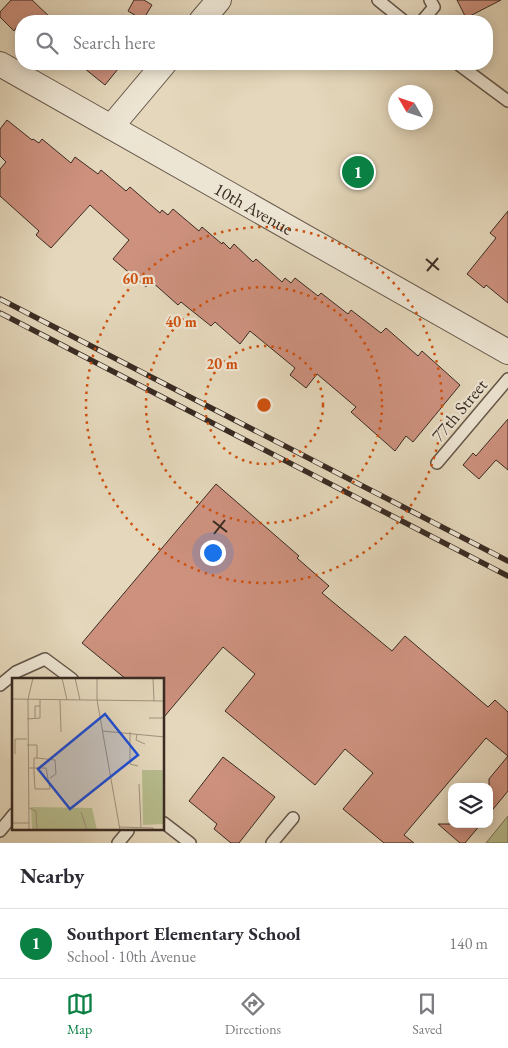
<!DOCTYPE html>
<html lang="en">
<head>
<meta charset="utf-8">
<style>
  body { margin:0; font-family:"EB Garamond",serif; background:#f7f7f7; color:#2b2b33 }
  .controls { position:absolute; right:15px; bottom:15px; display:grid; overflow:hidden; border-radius:10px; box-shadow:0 2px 12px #0003 }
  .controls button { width:45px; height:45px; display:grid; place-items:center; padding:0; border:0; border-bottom:1px solid #e1e1e2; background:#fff; color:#2b2b33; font:25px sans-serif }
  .compass { position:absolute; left:388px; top:85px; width:45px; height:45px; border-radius:50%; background:#fff; box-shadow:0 2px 12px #0003; rotate:309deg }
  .you { position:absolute; left:212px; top:552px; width:18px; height:18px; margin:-12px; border:4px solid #fff; border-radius:50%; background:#1a73e8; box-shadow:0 0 0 8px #1a73e833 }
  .badge { display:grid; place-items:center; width:32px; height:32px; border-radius:50%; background:#0b8043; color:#fff; font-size:16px; font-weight:700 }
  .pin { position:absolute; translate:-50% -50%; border:2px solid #fff; box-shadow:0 1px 5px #0006 }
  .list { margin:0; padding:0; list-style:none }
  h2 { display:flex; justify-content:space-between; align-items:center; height:65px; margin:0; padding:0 20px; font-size:21px }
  h2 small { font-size:16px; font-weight:400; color:#7c7c81 }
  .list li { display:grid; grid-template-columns:32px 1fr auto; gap:15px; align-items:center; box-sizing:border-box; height:70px; padding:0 20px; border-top:1px solid #e1e1e2 }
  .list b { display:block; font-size:19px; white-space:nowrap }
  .list p { margin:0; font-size:16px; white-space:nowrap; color:#7c7c81 }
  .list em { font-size:16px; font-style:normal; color:#7c7c81 }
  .icon { flex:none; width:28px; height:28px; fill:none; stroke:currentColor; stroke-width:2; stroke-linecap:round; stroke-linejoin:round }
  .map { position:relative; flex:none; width:508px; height:843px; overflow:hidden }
  .search { position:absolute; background:#fff; box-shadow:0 2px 12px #0003; left:15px; right:15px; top:15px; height:55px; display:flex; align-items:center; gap:12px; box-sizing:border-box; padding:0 18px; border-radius:20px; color:#7c7c81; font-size:19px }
  .sheet { height:135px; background:#fff }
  nav { display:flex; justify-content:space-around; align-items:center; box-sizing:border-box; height:70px; border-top:1px solid #e1e1e2; background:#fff; font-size:14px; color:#7c7c81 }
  nav a { display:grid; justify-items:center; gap:2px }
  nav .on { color:#0b8043 }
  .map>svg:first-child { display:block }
</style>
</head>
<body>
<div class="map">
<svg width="508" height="843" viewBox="0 0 508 843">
  <rect width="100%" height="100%" fill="#e4d7bb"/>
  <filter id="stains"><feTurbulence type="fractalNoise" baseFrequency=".004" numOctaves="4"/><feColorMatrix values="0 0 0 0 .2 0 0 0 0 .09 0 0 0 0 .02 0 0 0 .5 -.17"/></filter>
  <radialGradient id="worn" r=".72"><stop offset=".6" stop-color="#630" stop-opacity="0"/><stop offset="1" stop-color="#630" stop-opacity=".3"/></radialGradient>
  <!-- green -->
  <path fill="#b7bd8e" stroke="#787458" d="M508 816V843H486Z"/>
  <!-- building -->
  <path fill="#cd917e" stroke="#392b23" d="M11 0H32L54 21H21L14 31 0 17V12Z
    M134 0H144L152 5 143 20 128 11Z
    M457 0H501L466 18Z
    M79 64H122L105 85Z
    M7 120 32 140 33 139 39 143 42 139 71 163 75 157 98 174 101 170 126 191 130 187 160 213 162 210 168 215 173 209 199 231 202 227 222 244 223 242 230 249 234 244 253 262 256 259 282 282 285 278 291 283 295 278 318 296 321 293 348 314 351 310 381 333 386 328 418 356 422 351 460 385 413 442 406 436 395 451 351 412 356 407 317 374 306 388 290 375 295 368 250 331 240 344 215 322 211 326 181 302 178 305 151 281 146 287 113 259 129 240 90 205 51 248 36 235 39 231 0 196V169L6 162 0 156V129Z
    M508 211V303L486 285 484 288 467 274 496 238 490 233Z
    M508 419V470L496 460 479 479 463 465 473 453 476 456Z
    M216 484 299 556 297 558 329 586 322 593 392 651 405 636 488 707 495 700 508 712V791L489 814V779L508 756 486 738 404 835 414 843H384L343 809 373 773 345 749 315 785 225 711 255 674 223 647 164 717V679H126L82 643Z
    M223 757 275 797 239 843H231L214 829 217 824 189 801Z
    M438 824H481L465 843H460Z"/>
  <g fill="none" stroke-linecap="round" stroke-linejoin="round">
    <defs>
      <path id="lane" d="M378 0 404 21
        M422 21 434 7 430 0
        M458 64 508 101
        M437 463 508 379
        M0 685 16 672 45 659 72 679
        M164 823 190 843
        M0 831 14 814
        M118 843 128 831
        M272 843 293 818"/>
      <g id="street">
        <path d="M201 21 219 0"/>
        <path id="s1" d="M0 64 508 352"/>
        <path d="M111 127 164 64"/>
      </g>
    </defs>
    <!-- lane casing -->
    <use href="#lane" stroke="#645649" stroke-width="14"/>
    <!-- street casing -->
    <use href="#street" stroke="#645649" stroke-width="26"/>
    <!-- lane -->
    <use href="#lane" stroke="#ede5d3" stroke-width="11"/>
    <!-- street -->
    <use href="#street" stroke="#ede5d3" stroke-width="24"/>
    <defs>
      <path id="rail" d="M0 299 508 561
        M0 313 508 576"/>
    </defs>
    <!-- rail casing -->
    <use href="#rail" stroke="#392b23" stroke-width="5.5"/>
    <!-- rail -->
    <use href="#rail" stroke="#ede5d3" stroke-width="4" stroke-dasharray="11" stroke-linecap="butt"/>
  </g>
  <!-- ticks -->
  <path fill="none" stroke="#392b23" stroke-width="2" d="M426 259 439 270M427 271 438 258M213 521 227 532M214 534 225 520"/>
  <!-- distance rings -->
  <g fill="none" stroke="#ce520f" stroke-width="2.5" stroke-dasharray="2.5 5">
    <circle cx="264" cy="405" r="59"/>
    <circle cx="264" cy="405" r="118"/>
    <circle cx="264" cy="405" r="178"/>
  </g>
  <g text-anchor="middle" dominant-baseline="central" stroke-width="4.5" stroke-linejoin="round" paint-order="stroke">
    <!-- street labels -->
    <g font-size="18" fill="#392b23" stroke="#ede5d3">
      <text stroke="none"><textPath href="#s1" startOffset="292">10th Avenue</textPath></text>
      <text transform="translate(459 410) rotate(-50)">77th Street</text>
    </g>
  </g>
  <!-- overview -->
  <g transform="translate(12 678)">
    <rect width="152" height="152" fill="#e4d7bb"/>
    <path d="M130 92H152V146L131 147ZM19 129 80 130 85 152H20Z" fill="#b7bd8e"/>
    <path fill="none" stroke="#a0927e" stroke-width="1" d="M50 0 55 22M63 0 68 22M85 0V22L108 152M141 0 142 23M0 21 153 23M48 22 49 54M23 40V28H28M137 40H153M15 41 28 40V21M90 53 153 59M118 54V86L126 88M125 56 124 62 133 66M15 67H25V80H22V95L23 111H38L34 90H17M3 76V61H15M25 80 43 82 44 96 38 100M127 106 129 149M17 130 24 133 25 152M69 134 75 152M0 145H17M107 149 141 150V152M17 152 16 21 21 0"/>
    <path fill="#1d4ed8" fill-opacity="0.15" stroke="#1d4ed8" stroke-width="2.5" d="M93 36 126 77 58 131 26 91Z"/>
    <rect width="152" height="152" fill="none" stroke="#392b23" stroke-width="2.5"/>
  </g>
  <circle cx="264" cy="405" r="8" fill="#ce520f" stroke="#ede5d3" stroke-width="2.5"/>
  <g font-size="15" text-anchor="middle" font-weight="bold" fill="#ce520f" stroke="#ede5d3" stroke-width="4.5" stroke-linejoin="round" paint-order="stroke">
    <text x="138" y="284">60 m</text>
    <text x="181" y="327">40 m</text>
    <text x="222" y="369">20 m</text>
  </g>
  <rect width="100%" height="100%" filter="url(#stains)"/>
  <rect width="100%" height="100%" fill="url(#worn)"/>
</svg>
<div class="controls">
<button><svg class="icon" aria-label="layers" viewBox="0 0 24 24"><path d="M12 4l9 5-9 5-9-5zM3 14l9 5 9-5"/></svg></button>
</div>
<svg class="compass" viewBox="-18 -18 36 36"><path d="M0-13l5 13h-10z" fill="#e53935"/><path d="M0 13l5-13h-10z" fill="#7c7c81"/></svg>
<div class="you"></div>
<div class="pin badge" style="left:358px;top:172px">1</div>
<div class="search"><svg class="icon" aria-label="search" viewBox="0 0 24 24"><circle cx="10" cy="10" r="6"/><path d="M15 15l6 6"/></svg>Search here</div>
</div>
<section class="sheet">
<h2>Nearby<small></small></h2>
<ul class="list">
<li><span class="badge">1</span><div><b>Southport Elementary School</b><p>School · 10th Avenue</p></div><em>140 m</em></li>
</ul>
</section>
<nav>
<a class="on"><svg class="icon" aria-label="map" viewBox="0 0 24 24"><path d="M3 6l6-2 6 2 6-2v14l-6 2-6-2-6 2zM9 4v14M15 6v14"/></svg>Map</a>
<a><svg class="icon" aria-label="directions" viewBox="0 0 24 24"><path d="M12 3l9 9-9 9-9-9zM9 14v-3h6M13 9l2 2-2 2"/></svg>Directions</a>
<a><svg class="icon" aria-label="saved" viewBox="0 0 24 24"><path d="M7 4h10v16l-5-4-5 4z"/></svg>Saved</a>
</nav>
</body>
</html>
